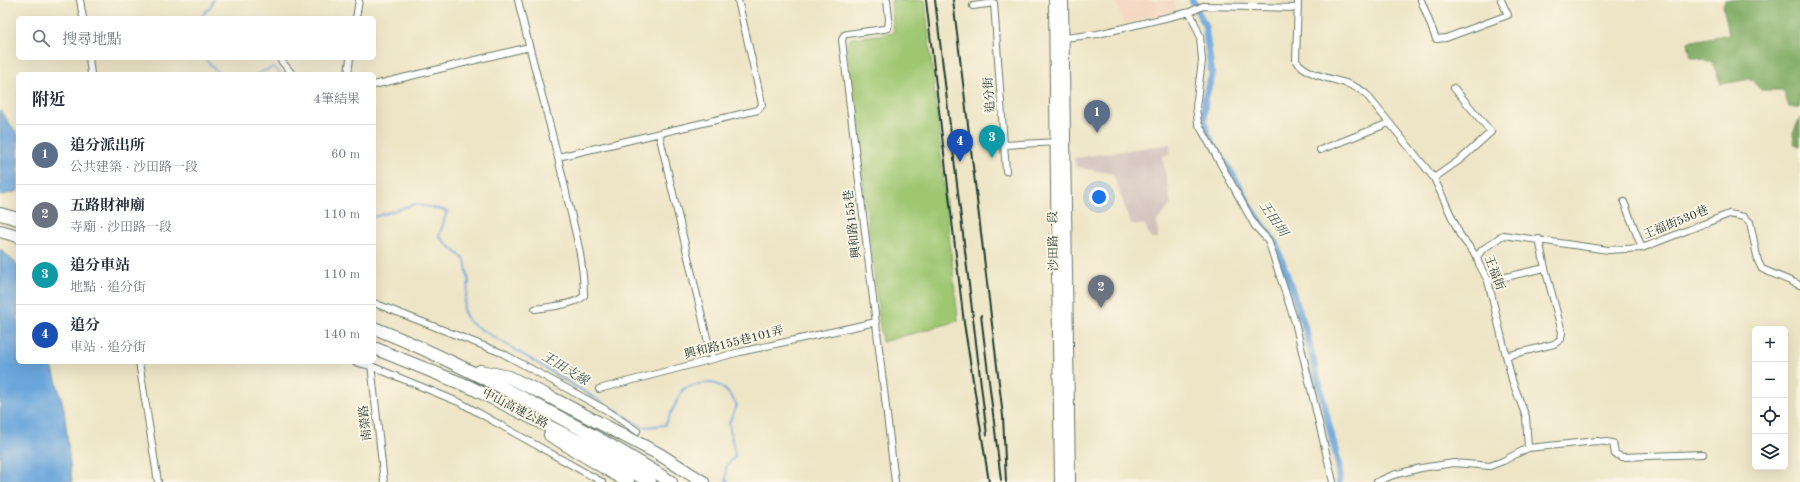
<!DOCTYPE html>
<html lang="zh-TW">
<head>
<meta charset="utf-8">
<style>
  body { margin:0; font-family:"Old Standard TT","Noto Serif TC",serif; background:#f2f2f3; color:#1f2937 }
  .controls { position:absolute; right:12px; bottom:12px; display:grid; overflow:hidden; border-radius:6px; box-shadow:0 4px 16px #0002 }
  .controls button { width:36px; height:36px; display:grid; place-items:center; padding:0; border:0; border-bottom:1px solid #e0e1e3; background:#fff; color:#1f2937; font:20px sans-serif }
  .you { position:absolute; left:1099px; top:197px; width:14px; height:14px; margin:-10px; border:3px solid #fff; border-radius:50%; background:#1a73e8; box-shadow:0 0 0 6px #1a73e833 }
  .badge { display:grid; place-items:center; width:26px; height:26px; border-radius:50%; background:#ea580c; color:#fff; font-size:13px; font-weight:700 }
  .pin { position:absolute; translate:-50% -33px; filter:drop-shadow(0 1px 2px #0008) }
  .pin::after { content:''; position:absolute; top:21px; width:14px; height:12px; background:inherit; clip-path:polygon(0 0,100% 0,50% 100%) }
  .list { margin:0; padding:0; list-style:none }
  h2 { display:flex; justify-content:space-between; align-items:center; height:52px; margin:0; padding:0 16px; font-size:17px }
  h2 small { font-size:13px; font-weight:400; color:#747a83 }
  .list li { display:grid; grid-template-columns:26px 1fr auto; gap:12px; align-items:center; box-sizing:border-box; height:60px; padding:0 16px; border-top:1px solid #e0e1e3 }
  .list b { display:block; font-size:15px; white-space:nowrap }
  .list p { margin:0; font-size:13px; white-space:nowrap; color:#747a83 }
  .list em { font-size:13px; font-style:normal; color:#747a83 }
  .icon { flex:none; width:22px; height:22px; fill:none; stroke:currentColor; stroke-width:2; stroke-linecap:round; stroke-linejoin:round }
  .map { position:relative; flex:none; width:1800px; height:482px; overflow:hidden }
  .search { position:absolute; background:#fff; box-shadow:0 4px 16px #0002; left:16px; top:16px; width:360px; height:44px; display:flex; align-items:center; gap:10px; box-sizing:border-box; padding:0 14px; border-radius:6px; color:#747a83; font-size:15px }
  .panel { position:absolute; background:#fff; box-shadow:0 4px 16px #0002; left:16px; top:72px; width:360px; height:292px; border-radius:6px }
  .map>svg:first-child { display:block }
</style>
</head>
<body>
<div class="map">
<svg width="1800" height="482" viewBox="0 0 1800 482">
  <rect width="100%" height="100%" fill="#fcf5e5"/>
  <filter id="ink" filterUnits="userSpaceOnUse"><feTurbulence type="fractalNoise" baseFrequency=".025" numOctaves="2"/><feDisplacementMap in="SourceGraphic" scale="8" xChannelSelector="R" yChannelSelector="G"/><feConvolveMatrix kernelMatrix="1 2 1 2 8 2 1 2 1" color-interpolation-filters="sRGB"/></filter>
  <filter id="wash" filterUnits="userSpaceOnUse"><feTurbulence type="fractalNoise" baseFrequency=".012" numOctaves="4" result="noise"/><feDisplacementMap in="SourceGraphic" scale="16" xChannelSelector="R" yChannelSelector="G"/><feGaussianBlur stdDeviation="0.9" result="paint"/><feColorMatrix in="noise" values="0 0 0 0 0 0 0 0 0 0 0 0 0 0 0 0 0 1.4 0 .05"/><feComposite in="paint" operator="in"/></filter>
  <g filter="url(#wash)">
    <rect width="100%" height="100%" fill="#eee5c6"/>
    <!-- built -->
    <path fill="#f3d4bf" d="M1115 0H1174L1176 11 1123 23Z"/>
    <!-- industrial -->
    <path fill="#cfc0bb" d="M1170 144V154L1162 156 1171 205 1157 221 1158 239H1151L1145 225H1131L1113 174 1076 167 1074 158Z"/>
    <!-- green -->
    <path fill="#9fc772" stroke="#5f8253" d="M891 0H925L958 321 882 342 847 46 851 38 894 33Z"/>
    <!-- forest -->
    <path fill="#7fac64" stroke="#4f744c" d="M1725 0H1800V107H1789L1783 90H1761L1751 79 1721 84 1712 62 1691 57 1688 42 1729 34 1723 6Z
      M1800 118V146L1795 145 1793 133Z"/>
    <!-- water -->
    <path fill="#6aa6db" stroke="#447288" d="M0 110 18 135V191L0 196Z
      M0 249 18 265V362H51L64 408 72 482H0Z"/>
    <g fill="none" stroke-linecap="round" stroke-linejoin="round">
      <!-- stream -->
      <path stroke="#6aa6db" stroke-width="2" d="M200 18 211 6 213 0
        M204 58 219 74
        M257 74 273 67 281 74
        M374 217 415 204 447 211 439 237 465 260 469 282 463 310 469 322 643 427 665 425 683 389C711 379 721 379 737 405L729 423 735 456 726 467V480L728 482"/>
      <!-- canal -->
      <path stroke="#6aa6db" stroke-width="7" d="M1192 0 1205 26 1212 75 1205 99 1204 121 1207 134 1240 187 1250 206 1276 244 1306 331 1339 466V482"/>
    </g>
  </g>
  <g filter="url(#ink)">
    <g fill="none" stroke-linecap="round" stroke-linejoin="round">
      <defs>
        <path id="minor" d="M80 0 83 18
          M518 0C533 66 553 131 567 197 575 230 584 262 584 296 575 305 548 307 535 309
          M887 0 889 19 888 28 884 29 847 34 844 35 842 40 895 482
          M1298 0 1296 61C1316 83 1345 76 1366 94L1434 178 1460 235 1477 257 1479 264 1488 281 1512 380 1526 417 1528 448
          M1421 0 1436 39 1446 38 1508 15 1501 0
          M973 6 994 3 1004 145 1058 142
          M1190 12 1200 36 1202 61 1196 107 1198 123 1255 226 1268 240 1295 322 1333 482
          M356 18 359 0
          M1064 38 1098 34 1190 12 1203 6 1298 8
          M89 58 91 74
          M279 58 292 74
          M348 74 350 58
          M374 85 529 47
          M659 134 712 359
          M1004 145 1006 171
          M1320 150 1389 123
          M558 157 758 110 762 105 761 99 738 0
          M1434 178 1461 159 1491 132 1454 88
          M1624 202 1642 248
          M1477 257 1482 250 1503 235 1608 250 1642 248 1729 214 1744 217 1750 222 1758 261 1762 269 1800 285
          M1488 281 1545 268
          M374 303 502 353 606 410 637 431
          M1506 356 1554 344 1561 339 1562 332 1545 268 1539 239
          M139 362 158 482
          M355 362 371 366 461 403 602 482
          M371 364 384 482
          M599 389 740 352 876 322
          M1377 482 1393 475 1421 468 1454 463 1490 466 1503 461 1528 448 1597 441 1613 443 1615 454 1622 457 1703 454"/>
        <path id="primary" d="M1054 0C1055 161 1058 321 1060 482
          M1063 0 1070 482"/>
        <path id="motorway" d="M0 214 18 219
          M0 231 18 236
          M374 328C425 348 474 373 523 398 573 424 623 451 671 482
          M374 348 470 387 590 447 650 482
          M480 371 509 377 546 395 659 454 703 482
          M550 435 628 482"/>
      </defs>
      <!-- minor casing -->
      <use href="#minor" stroke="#677867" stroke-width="8"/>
      <!-- primary casing -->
      <use href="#primary" stroke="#677867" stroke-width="12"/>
      <!-- motorway casing -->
      <use href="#motorway" stroke="#677867" stroke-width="14"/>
      <!-- minor -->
      <use href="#minor" stroke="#fff" stroke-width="6"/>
      <!-- primary -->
      <use href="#primary" stroke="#fff" stroke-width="10"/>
      <!-- motorway -->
      <use href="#motorway" stroke="#fff" stroke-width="12"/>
      <!-- rail -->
      <path stroke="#1f3d34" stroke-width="2" d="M926 0 964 323 989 482
        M935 0 987 435
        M953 0 1003 416 1006 482
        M981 315 1001 480"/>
    </g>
  </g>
  <g text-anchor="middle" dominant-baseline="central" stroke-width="4" stroke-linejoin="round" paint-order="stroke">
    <!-- street labels -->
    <g font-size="12" fill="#1f3d34" stroke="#fcf5e5">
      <text transform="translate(990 95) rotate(-94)">追分街</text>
      <text transform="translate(1676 223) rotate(-22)">王福街530巷</text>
      <text transform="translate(853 224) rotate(-97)">興和路155巷</text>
      <text transform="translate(1054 241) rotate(-91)">沙田路一段</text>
      <text transform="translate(1494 273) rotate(69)">王福街</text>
      <text transform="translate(734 343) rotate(-14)">興和路155巷101弄</text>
      <text transform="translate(515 409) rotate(27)">中山高速公路</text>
      <text transform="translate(366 423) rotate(-96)">南榮路</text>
    </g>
    <!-- water labels -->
    <g font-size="13" font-style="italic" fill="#365c66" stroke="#fcf5e5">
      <text transform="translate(1273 219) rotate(56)">王田圳</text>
      <text transform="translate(565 369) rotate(31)">王田支線</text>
    </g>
  </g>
</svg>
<div class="controls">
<button>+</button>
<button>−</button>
<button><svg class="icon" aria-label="locate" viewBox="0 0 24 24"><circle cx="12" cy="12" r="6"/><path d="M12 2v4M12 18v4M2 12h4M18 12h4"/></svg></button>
<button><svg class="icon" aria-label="layers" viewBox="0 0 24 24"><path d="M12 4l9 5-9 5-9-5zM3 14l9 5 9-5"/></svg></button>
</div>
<div class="you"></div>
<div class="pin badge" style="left:1097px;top:133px;background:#5c6f8a">1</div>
<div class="pin badge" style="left:1101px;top:308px;background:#6b7280">2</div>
<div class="pin badge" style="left:992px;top:158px;background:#0f9aa8">3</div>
<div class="pin badge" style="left:960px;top:162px;background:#1a4fb4">4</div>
<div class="search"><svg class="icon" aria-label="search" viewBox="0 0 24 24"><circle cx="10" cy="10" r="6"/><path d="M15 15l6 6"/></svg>搜尋地點</div>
<section class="panel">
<h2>附近<small>4筆結果</small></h2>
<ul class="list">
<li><span class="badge" style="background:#5c6f8a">1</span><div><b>追分派出所</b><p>公共建築 · 沙田路一段</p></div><em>60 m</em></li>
<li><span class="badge" style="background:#6b7280">2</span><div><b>五路財神廟</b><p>寺廟 · 沙田路一段</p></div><em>110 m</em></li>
<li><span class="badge" style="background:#0f9aa8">3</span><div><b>追分車站</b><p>地點 · 追分街</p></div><em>110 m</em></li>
<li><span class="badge" style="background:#1a4fb4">4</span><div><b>追分</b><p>車站 · 追分街</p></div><em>140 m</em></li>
</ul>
</section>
</div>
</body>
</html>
